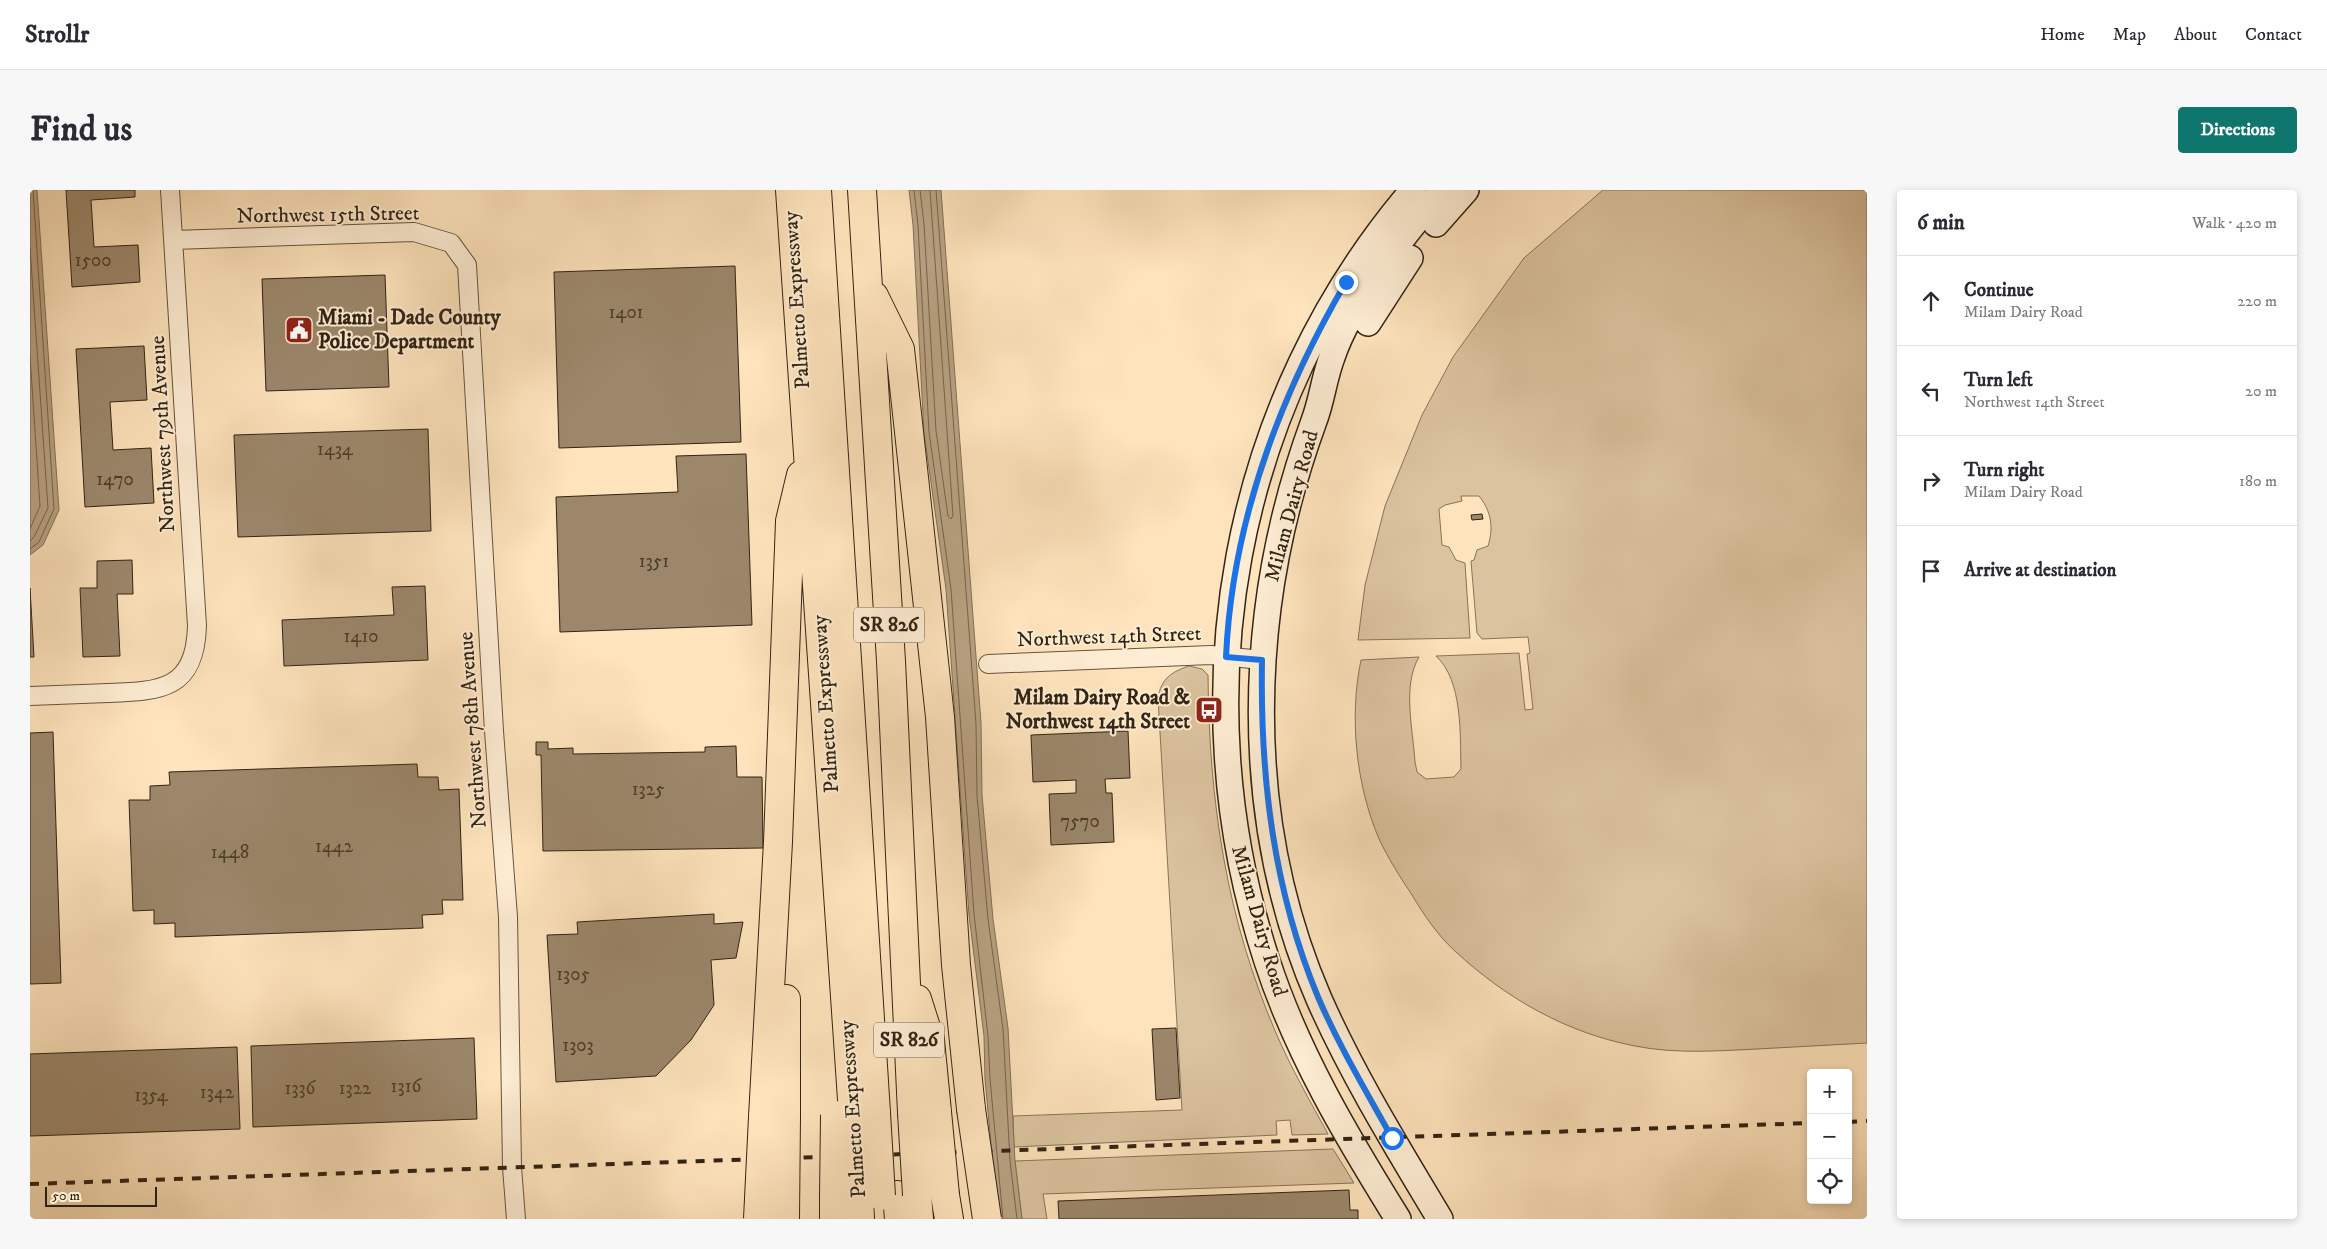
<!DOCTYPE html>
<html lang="en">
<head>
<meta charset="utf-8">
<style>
  body { margin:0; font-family:"IM FELL DW Pica",serif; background:#f7f7f7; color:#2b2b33 }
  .controls { position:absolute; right:15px; bottom:15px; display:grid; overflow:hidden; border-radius:5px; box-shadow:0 2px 8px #0003 }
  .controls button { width:45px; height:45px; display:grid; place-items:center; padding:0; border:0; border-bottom:1px solid #e1e1e2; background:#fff; color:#2b2b33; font:25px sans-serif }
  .scale { position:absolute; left:15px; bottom:12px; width:112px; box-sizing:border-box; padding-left:5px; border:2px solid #322414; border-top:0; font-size:14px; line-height:18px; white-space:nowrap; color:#322414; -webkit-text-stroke:4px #feedd3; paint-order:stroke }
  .stop { position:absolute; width:15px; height:15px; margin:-11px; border:4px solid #1a73e8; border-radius:50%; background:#fff }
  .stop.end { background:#1a73e8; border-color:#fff; box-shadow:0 1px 5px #0008 }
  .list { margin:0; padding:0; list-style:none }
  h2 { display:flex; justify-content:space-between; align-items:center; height:65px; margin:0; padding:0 20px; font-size:21px }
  h2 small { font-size:16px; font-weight:400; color:#7c7c81 }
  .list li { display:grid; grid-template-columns:32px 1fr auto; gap:15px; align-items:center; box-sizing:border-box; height:90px; padding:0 20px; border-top:1px solid #e1e1e2 }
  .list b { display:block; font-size:19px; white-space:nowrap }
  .list p { margin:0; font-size:16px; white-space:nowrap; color:#7c7c81 }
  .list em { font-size:16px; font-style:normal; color:#7c7c81 }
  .icon { flex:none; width:28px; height:28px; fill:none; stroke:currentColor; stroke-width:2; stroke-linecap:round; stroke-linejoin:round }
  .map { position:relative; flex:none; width:1837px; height:1029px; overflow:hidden; border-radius:5px }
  header { display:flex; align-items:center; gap:30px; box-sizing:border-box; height:70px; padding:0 25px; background:#fff; border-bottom:1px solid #e1e1e2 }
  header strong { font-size:24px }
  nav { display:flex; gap:28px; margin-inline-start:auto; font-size:18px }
  .intro { display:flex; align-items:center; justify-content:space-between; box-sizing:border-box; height:120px; padding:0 30px }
  h1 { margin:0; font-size:35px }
  .button { padding:12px 22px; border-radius:5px; background:#0f766e; color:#fff; font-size:18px; font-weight:700 }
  main { display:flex; gap:30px; padding:0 30px }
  aside { flex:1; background:#fff; border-radius:5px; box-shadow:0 2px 8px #0003 }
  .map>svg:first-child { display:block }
</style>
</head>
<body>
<header>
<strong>Strollr</strong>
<nav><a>Home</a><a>Map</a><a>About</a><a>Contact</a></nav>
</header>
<div class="intro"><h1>Find us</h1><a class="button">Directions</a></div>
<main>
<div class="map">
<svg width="1837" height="1029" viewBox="0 0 1837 1029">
  <rect width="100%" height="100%" fill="#fee3bc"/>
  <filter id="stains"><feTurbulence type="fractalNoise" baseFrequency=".004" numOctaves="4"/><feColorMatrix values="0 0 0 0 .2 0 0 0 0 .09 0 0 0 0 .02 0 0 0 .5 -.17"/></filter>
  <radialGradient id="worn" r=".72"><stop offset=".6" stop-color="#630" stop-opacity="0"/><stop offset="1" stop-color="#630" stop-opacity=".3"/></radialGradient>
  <!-- green -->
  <path fill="#dbc39f" stroke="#86745a" d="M1573 0H1837V853C1800 855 1764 857 1727 859 1686 861 1645 864 1605 856 1537 843 1477 809 1426 762 1408 746 1394 725 1382 705 1370 687 1358 668 1349 649 1326 595 1319 527 1331 470L1389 467C1372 496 1383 539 1385 572L1387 582 1396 589 1424 587 1431 579C1430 544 1433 491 1406 466L1489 463 1495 520 1503 519 1497 464 1500 463 1498 447 1452 449 1447 443 1441 371 1444 370 1447 360 1458 356C1464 337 1461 321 1449 306H1431L1432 311 1415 315 1409 319 1412 355 1419 357 1426 370 1435 373 1440 448 1328 450 1335 395 1355 316 1392 225 1423 167 1494 68Z
    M1159 476 1172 479 1178 485C1179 611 1196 727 1246 843 1261 878 1280 911 1298 944L1262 945 1260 930 1246 931 1247 945 984 957 983 926 1152 920 1128 508C1131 489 1141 482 1159 476Z
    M1303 959 1324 993 1013 1004 1017 1029H992L985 971Z"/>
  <!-- water -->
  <path fill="#b9a283" stroke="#837057" d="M0 0H7L29 320 13 355 0 365Z
    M879 0H911L951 533 952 605 963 729 978 838 985 971 992 1029H968L955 889 954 846 939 725 916 399 894 243 883 35Z"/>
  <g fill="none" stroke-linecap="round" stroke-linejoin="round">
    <!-- shore -->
    <path stroke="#76634c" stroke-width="1" d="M884 0 888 35 899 242 921 399 944 724 958 846 960 889 973 1029
      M890 0 894 34 906 241 918 326 921 329 923 326 900 0
      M906 0 946 534 947 606 958 729 973 839 980 971 987 1029
      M0 58 18 318 4 347 0 351
      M0 166 10 316 0 339
      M0 359 9 352 24 319 3 0"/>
  </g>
  <!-- building -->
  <path fill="#9c876b" stroke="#322414" d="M36 0H105V7L61 10 64 57 108 55 110 92 42 97Z
    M705 76 711 252 529 258 524 82Z
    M355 85 359 197 236 201 232 89Z
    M114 156 117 210 80 212 83 260 121 258 124 313 55 317 46 159Z
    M398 239 401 341 208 347 204 245Z
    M716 264 722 435 530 442 526 307 648 302 646 266Z
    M1452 324 1453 329 1442 330 1441 325Z
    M102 370 103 404H87L90 466 53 467 50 398H67V371Z
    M395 396 398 470 254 476 252 430 364 425 362 397Z
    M0 398 4 467H0Z
    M1098 541 1100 588 1075 589 1076 603H1082L1084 652 1021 655 1019 604 1046 603V590L1003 592 1001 545Z
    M23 542 31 793 0 794V543Z
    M506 552H518V559L543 558V564L675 562V557L706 556 707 587H732L733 658 513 661 511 565H506Z
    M387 574 388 587H408L409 600 429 599 433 710H412L413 724 392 725 393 738 145 747V733L124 734V720L103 721 99 610H120V596L140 595 139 582Z
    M684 724V734L713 732 706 768 681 770 684 815 661 850 626 886 526 892 517 745 548 744 547 732Z
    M1146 838 1150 908 1126 910 1122 839Z
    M444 848 447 929 223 937 221 856Z
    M207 857 210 939 0 946V864Z
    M1319 1000 1320 1020H1328V1029H1029L1028 1011Z"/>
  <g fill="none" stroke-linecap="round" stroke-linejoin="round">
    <defs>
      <path id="street" d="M143 50 384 42 421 53 437 75 464 541 478 727 482 977 486 1029
        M958 474 1181 465 1232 470
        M0 506C26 505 52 504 78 503 131 501 165 500 167 436L140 0"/>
      <path id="secondary" d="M1406 34 1436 0
        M1338 133 1380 68
        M1368 1029C1317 947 1267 863 1237 771 1150 506 1201 213 1383 0
        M1410 1029C1367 957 1323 886 1289 809 1210 627 1216 416 1284 231 1292 210 1294 188 1302 167 1320 114 1375 41 1413 0"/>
      <path id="highway" d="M760 0 823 924
        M787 0 846 923
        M832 0 861 471 882 923
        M844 106 870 159 910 527 926 775 941 919
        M887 809 900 850 907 922
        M756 926V809
        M733 927 748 652 760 331 771 285
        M867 1005 869 1029
        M887 1005 889 1029
        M915 1005 919 1029
        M829 1008 830 1029
        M804 1029V1008"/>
    </defs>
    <!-- street casing -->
    <use href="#street" stroke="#65543e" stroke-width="20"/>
    <!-- secondary casing -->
    <use href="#secondary" stroke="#322414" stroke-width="28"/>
    <!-- highway casing -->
    <use href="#highway" stroke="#322414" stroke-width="30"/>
    <!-- street -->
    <use href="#street" stroke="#feedd3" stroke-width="18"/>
    <!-- secondary -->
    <use href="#secondary" stroke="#feedd3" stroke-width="25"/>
    <!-- highway -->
    <use href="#highway" stroke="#fee3bc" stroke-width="28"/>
    <!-- rail -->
    <path stroke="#322414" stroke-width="4" stroke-dasharray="9 9" stroke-linecap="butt" d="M1818 932 1837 931
      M0 994 1781 933"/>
    <defs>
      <path id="highway-bridge" d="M941 919 957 1029
        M907 922 915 1005
        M846 923 851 1006
        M882 923 887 1005
        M823 924 829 1008
        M804 1008 805 925
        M728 1029 733 927
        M755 1029 756 926"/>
    </defs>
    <!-- highway-bridge casing -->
    <use href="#highway-bridge" stroke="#322414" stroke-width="30" stroke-linecap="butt"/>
    <!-- highway-bridge -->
    <use href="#highway-bridge" stroke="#fee3bc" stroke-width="28"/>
  </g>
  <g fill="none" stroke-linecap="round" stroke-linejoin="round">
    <!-- route -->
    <path stroke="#1a73e8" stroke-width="6" d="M1316 92C1249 207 1202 333 1196 467L1232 470C1230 586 1243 699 1288 807 1309 856 1336 901 1362 948"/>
  </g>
  <!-- icons -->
  <defs>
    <symbol id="civic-square" viewBox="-11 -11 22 22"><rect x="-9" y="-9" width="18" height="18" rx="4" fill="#8f2418" stroke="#feedd3"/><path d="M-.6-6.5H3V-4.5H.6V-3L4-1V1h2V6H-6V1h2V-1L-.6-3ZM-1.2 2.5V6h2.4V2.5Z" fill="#fff"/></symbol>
    <symbol id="bus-square" viewBox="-11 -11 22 22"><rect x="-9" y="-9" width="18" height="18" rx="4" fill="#8f2418" stroke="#feedd3"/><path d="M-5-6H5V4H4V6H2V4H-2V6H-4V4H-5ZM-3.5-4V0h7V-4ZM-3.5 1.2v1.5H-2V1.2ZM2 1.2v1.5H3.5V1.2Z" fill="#fff"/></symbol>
  </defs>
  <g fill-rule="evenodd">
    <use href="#civic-square" x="253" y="124" width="32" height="32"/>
    <use href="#bus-square" x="1163" y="504" width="32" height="32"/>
  </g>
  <g text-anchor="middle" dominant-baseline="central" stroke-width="4" stroke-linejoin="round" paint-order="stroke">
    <!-- number labels -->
    <g font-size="19" fill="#4c3d2a">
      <text x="63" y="70">1500</text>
      <text x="596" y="122">1401</text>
      <text x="305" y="259">1434</text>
      <text x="85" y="289">1470</text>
      <text x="624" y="371">1351</text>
      <text x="331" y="446">1410</text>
      <text x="618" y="599">1325</text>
      <text x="1050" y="631">7570</text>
      <text x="304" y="656">1442</text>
      <text x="200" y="662">1448</text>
      <text x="543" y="784">1305</text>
      <text x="548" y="855">1303</text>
      <text x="376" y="896">1316</text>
      <text x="270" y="898">1336</text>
      <text x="325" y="898">1322</text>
      <text x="187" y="902">1342</text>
      <text x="121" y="905">1354</text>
    </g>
    <!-- shield labels -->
    <g fill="#feedd3" stroke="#6f604d" stroke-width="1">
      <rect x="824" y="417.5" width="70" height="35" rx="4"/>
      <rect x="844" y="832.5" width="70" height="35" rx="4"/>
    </g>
    <g font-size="20" font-weight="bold" fill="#322414">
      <text x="859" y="435">SR 826</text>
      <text x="879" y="850">SR 826</text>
    </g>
    <!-- street labels -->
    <g font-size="21" fill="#322414" stroke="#feedd3">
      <text transform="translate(298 25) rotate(-1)">Northwest 15th Street</text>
      <text transform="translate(767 110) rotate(-94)">Palmetto Expressway</text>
      <text transform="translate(133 244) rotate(-93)">Northwest 79th Avenue</text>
      <text transform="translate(1262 316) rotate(-75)">Milam Dairy Road</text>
      <text transform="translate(1079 447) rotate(-2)">Northwest 14th Street</text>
      <text transform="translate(796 514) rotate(-94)">Palmetto Expressway</text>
      <text transform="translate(443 540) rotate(-94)">Northwest 78th Avenue</text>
      <text transform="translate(1229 731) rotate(74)">Milam Dairy Road</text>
      <text transform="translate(823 919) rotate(-94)">Palmetto Expressway</text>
    </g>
    <!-- poi labels -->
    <g font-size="21" font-weight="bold" fill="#322414" stroke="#feedd3" text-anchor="start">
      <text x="288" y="128">Miami - Dade County<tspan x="288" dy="24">Police Department</tspan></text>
      <text x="1160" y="508" text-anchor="end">Milam Dairy Road &amp;<tspan x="1160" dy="24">Northwest 14th Street</tspan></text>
    </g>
  </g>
  <rect width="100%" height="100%" filter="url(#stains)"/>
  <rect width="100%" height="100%" fill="url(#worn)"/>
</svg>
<div class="controls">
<button>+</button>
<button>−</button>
<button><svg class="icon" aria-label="locate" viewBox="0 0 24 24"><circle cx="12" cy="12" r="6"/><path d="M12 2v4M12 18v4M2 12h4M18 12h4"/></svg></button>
</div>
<div class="scale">50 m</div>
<div class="stop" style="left:1362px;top:948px"></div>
<div class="stop end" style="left:1316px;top:92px"></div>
</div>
<aside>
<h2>6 min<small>Walk · 420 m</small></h2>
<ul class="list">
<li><svg class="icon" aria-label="ahead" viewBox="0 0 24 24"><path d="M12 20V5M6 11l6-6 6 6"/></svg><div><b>Continue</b><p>Milam Dairy Road</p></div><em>220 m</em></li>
<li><svg class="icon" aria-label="left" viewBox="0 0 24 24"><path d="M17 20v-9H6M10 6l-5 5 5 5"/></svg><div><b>Turn left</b><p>Northwest 14th Street</p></div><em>20 m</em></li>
<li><svg class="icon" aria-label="right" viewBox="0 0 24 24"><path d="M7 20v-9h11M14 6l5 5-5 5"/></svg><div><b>Turn right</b><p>Milam Dairy Road</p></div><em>180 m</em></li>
<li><svg class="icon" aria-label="arrive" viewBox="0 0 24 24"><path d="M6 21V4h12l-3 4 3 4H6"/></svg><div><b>Arrive at destination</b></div></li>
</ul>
</aside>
</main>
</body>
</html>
